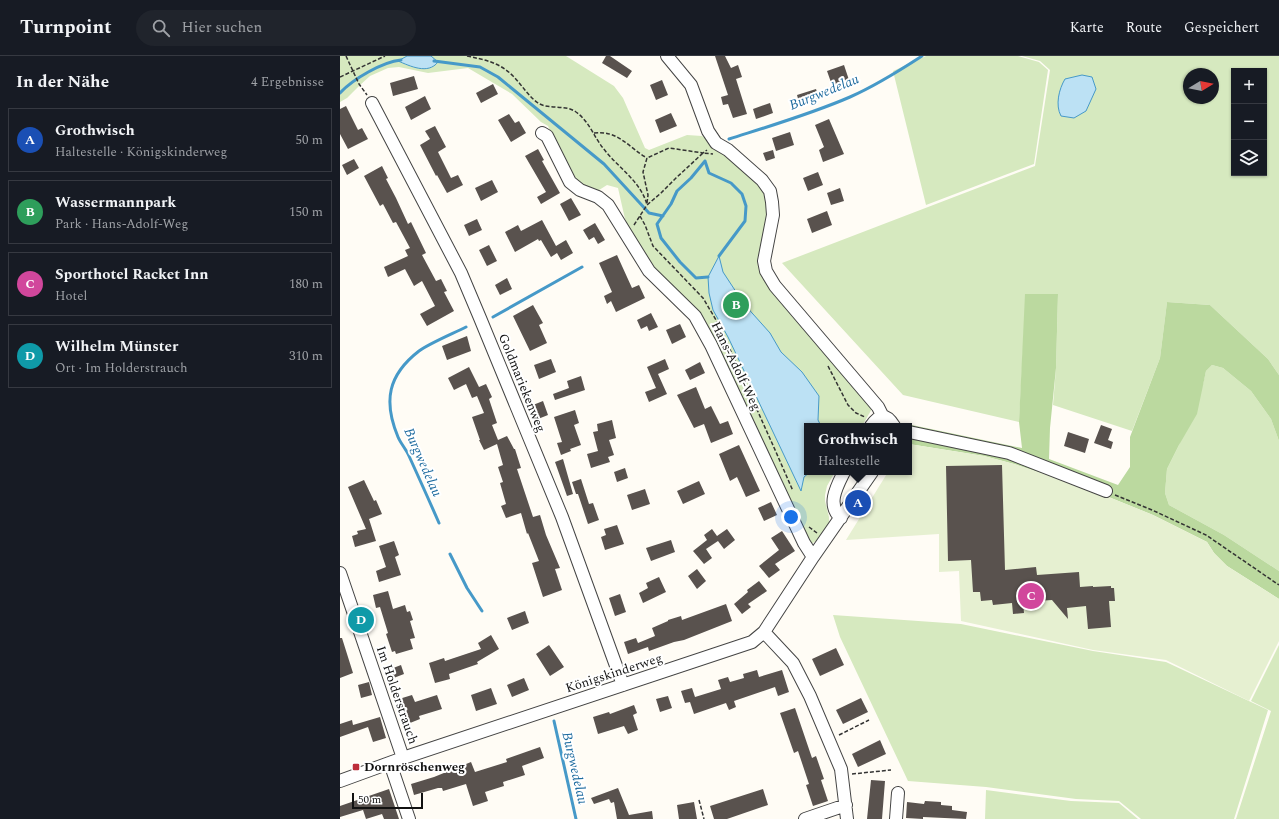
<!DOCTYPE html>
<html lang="de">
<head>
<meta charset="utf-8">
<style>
  body { margin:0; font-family:Spectral,serif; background:#20242c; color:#f1f3f6 }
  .controls { position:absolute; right:12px; top:12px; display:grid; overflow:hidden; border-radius:0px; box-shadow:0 1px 3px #0004 }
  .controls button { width:36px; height:36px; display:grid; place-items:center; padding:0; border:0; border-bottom:1px solid #363941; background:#171b24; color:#f1f3f6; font:20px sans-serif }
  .compass { position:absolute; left:843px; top:12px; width:36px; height:36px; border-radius:50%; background:#171b24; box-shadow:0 1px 3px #0004; rotate:80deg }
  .scale { position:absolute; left:12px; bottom:10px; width:71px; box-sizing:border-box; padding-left:4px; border:2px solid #111; border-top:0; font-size:11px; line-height:14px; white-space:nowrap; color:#111; -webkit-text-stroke:3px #fff; paint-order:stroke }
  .you { position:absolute; left:451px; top:461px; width:14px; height:14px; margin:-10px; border:3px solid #fff; border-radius:50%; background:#1a73e8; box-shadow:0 0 0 6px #1a73e833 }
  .badge { display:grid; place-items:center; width:26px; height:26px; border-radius:50%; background:#b45309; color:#fff; font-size:13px; font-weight:700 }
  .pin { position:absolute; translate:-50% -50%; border:2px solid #fff; box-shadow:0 1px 4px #0006 }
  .popup { position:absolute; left:464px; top:367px; width:108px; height:52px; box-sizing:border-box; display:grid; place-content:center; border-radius:0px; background:#171b24; filter:drop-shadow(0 1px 3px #0005); font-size:13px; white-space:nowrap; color:#9ea1a6 }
  .popup b { font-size:15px; color:#f1f3f6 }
  .popup::after { content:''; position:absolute; left:50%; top:100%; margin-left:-8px; border:8px solid transparent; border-top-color:#171b24 }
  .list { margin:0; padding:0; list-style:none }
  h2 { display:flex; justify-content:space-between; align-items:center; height:52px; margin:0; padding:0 16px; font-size:17px }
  h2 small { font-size:13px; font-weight:400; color:#9ea1a6 }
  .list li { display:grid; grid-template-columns:26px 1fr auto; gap:12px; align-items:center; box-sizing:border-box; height:64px; margin:0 8px 8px; padding:0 8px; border:1px solid #363941; border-radius:0px }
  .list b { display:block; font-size:15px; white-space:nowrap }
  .list p { margin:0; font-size:13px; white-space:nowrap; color:#9ea1a6 }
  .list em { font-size:13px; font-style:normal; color:#9ea1a6 }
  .icon { flex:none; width:22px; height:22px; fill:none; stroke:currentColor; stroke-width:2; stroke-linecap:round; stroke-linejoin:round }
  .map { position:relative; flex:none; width:939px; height:763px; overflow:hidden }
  header { display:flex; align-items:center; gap:24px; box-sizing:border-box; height:56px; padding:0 20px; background:#171b24; border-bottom:1px solid #363941 }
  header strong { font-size:19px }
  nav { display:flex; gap:22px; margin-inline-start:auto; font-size:14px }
  .search { width:280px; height:36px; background:#20242c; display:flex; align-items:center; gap:10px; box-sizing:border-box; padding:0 14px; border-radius:22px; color:#9ea1a6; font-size:15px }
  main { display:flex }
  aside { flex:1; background:#171b24 }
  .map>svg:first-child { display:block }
</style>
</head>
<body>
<header>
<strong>Turnpoint</strong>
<div class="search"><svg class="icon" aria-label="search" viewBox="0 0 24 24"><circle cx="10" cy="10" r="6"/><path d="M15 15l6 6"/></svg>Hier suchen</div>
<nav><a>Karte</a><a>Route</a><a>Gespeichert</a></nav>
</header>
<main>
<aside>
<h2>In der Nähe<small>4 Ergebnisse</small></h2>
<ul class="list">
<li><span class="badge" style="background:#1a4fb4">A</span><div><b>Grothwisch</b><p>Haltestelle · Königskinderweg</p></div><em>50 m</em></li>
<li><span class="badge" style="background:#2e9e5b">B</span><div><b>Wassermannpark</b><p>Park · Hans-Adolf-Weg</p></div><em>150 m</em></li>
<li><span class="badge" style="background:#d1479c">C</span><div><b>Sporthotel Racket Inn</b><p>Hotel</p></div><em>180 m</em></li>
<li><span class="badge" style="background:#0f9aa8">D</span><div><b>Wilhelm Münster</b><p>Ort · Im Holderstrauch</p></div><em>310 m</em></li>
</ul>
</aside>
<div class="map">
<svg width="939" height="763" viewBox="0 0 939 763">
  <rect width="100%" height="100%" fill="#fffcf5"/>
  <!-- green -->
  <path fill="#d6e9bf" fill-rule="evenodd" d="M0 0H226L274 30 283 42 305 92 309 94 347 79 362 80 412 120 425 138 430 154 424 207 533 351 522 370H467V416H495L487 430 485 439V445L489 461V467L476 485 471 488 467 485 358 260 312 212 292 179 285 163 278 132 267 129 256 136 233 124 208 70 201 66 172 38 128 12 88 17 59 11 48 12 30 20 19 30 7 42 0 46Z
    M586 0H678L699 6 708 14 694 108 586 149 553 15Z
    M682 0H939V319L928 303 870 249 827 246 820 302 792 375 713 349 716 312 718 239 686 238 679 366 563 339 442 207 695 110 710 14 700 5ZM894 15H924V117H894ZM849 18H873V42H849Z
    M872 309 883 312 911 335 931 363 939 385V515L884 479 829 449 825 437 827 413 839 389 863 328 866 315Z
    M493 559 621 568 753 595 826 606 928 654 894 763H801L779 745 736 743 646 731 568 725 500 581Z
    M939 589V763H896L931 655 911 645Z
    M646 734 731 745 779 747 798 763H645Z"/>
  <!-- forest -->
  <path fill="#bbd99f" d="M685 238H718L716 312 710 372 709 403 778 429 790 411V381L820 302 827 246 870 249 928 303 939 319V385L931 363 911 335 883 312 872 309 866 315 857 358 839 389 827 413 825 437 829 449 884 479 939 515V543L887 510 874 497 867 486 813 459 744 431 674 408 644 400 569 388V370H566L567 368 682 392 679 366Z"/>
  <!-- pitch -->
  <path fill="#e6f0d1" d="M569 388 644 400 674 408 744 431 813 459 867 486 874 497 887 510 939 543V585L909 645 826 604 753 594 621 565 619 515 599 516V478L506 484 548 416H569Z"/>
  <!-- water -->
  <path fill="#bce1f4" stroke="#4699c8" d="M67 0H91L98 6C88 19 70 10 58 5Z
    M742 19 752 21 756 33 746 55 734 62 721 60C715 49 719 33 725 23Z
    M379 200 383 216 404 248 430 277 441 296 462 316 479 340 478 364 481 370H467V416H470L464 421 461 435 388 281 373 254 369 237 368 221Z"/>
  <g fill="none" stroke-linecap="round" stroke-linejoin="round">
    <!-- stream -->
    <path stroke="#4699c8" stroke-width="3" d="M94 5 140 11 158 21 264 108 309 157 323 160
      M0 37C13 23 42 6 61 4
      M389 83C430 70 471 58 510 41 535 30 559 15 582 0
      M365 105 351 122 337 135 331 148 317 168 321 182 340 206 356 222 368 221
      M365 105 369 117 391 127 402 138 406 150 405 165 379 200
      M153 261 242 211
      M99 467C89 444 79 422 69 400 66 393 61 388 58 381 43 345 48 319 79 295 90 287 112 278 126 271
      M110 498 127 532 142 555
      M214 665 236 763"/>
  </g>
  <!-- building -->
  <path fill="#59524e" d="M266 0H270L292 15 287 22 262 7Z
    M375 0H385L391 12 398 9 402 21 396 23 407 58 393 62 388 48 383 49 381 41 388 39Z
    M504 9 510 27 493 32 487 15Z
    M74 20 78 33 53 40 50 27Z
    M322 24 328 39 316 44 310 29Z
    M153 28 158 38 141 47 136 37Z
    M476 33 479 43 460 50 457 39Z
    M85 40 91 53 71 64 65 51Z
    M430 47 433 57 416 63 413 53Z
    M6 50 18 74 22 72 28 83 8 93 0 78V53Z
    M331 57 337 70 320 77 315 64Z
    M169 58 175 67 179 65 186 77 171 86 158 64Z
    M489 63 504 98 483 106 479 94 484 91 475 69Z
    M95 70 106 91 98 96 111 122 118 119 123 129 107 137 97 119 96 120 80 89 90 83 85 75Z
    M450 76 454 89 436 95 432 82Z
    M198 93 204 104 202 105 220 137 201 148 197 141 206 136 185 100Z
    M433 94 435 102 426 105 423 97Z
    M14 103 19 112 7 119 2 109Z
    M42 110 48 122 46 123 56 142 68 168 71 166 86 197 82 199 96 225 101 223 107 235 104 236 114 255 87 270 80 258 95 250 82 225 74 230 65 213 48 221 44 211 68 200 65 194 70 192 56 166 53 167 43 148 40 150 24 120Z
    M478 116 483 129 468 135 463 122Z
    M152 124 158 136 141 145 135 132Z
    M500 132 504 145 491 149 487 137Z
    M231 142 241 159 229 165 220 148Z
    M487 155 492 169 472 177 467 163Z
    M137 163 142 174 129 180 124 169Z
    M202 164 216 190 226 184 233 197 221 204 217 197 211 201 201 184 199 185 198 183 175 196 165 176 178 169 181 175Z
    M255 167 265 184 258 188 254 181 249 184 243 174Z
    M149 189 157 205 147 210 139 194Z
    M277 199 292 232 299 229 305 242 276 256 271 245 267 248 264 240 272 236 259 207Z
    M167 222 172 233 160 239 155 229Z
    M193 249 203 267 199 269 207 287 190 295 173 260Z
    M311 257 318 271 309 275 307 270 301 273 297 264Z
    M340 268 346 281 332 288 326 274Z
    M127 280 131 295 107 304 102 290Z
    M211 303 216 316 199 323 194 309Z
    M325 303 329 313 318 318 327 338 309 346 305 336 316 332 307 311Z
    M360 306 365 317 350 324 345 314Z
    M129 311 139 331 146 328 152 341 149 343 157 367 152 369 158 384 167 380 174 393H175L181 412 177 413 193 461 200 459 206 479 220 512 215 513 222 534 203 541 192 507 199 505 188 477 187 478 181 457 166 462 161 450 166 448 160 427 163 426 158 411 163 409 157 388 144 394 139 384H140L132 361 144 357 137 340 132 342 126 328 114 334 108 322Z
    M241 320 245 334 215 344 213 338 229 332 227 325Z
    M356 331 365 353 371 350 380 368 388 365 393 378 371 387 364 368 354 372 337 339Z
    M203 345 208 359 198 363 193 349Z
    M235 354 239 367 234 369 241 389 230 393 231 395 221 399 217 387 222 386 214 361Z
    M272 364 276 382 269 384 274 399 268 401 270 406 251 412 247 398 258 395 253 376 258 375 257 368Z
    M761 369 772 373 768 384 773 386 771 393 754 387Z
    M728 376 749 383 745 397 724 390Z
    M399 389 420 435 406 441 397 421 390 425 379 398Z
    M223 403 233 438 227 440 215 406Z
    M662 409 665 514 696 511 697 519 739 516 740 531 753 530V531L771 530V532H774L775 545H769L771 571 748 573 746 550 727 552 728 563 712 544 683 546 684 557 673 558 672 547 653 549 652 544 641 545 640 536H633L631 504 608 505 606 410Z
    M285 412 288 422 277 426 274 416Z
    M241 423 249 448 253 447 259 464 248 468 238 438H236L232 426Z
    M24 424 34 445 36 444 42 458 29 463 36 485 15 491 12 480 18 478 17 475 26 473 8 431Z
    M359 425 365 438 343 448 337 435Z
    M305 433 310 448 292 454 287 439Z
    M431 446 437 459 424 465 418 452Z
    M277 469 284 488 265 494 261 481 266 479 264 473Z
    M372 473 377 480 387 473 395 484 384 493 378 485 366 493 372 502 364 508 353 495 367 484 364 479Z
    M442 475 455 495 435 508 440 514 429 522 419 510 439 494 431 482Z
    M331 484 335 496 311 505 306 492Z
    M54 485 59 499 55 501 61 519 39 526 36 515 46 511 39 490Z
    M357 513 366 525 357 533 348 520Z
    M319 521 326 536 303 547 299 537 308 532 306 527Z
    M419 525 427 535 408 548 411 551 402 558 394 548 408 536 407 534Z
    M48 535 53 553 65 549 67 556 70 555 73 564 70 565 75 582 70 583 73 593 56 598 55 595 52 596 46 578 48 577 40 551 36 552 33 539Z
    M280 538 286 556 275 560 269 542Z
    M386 548 392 565 344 584 334 586 309 595 308 591 288 598 284 586 296 582 298 587 315 580 312 572 328 565V564L341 560 342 564Z
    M185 555 189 567 172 574 167 562Z
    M151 579 159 593 137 606 138 608 109 618 110 623 95 627 89 607 104 602 105 605 141 593 138 587Z
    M0 582H2L13 617 0 622Z
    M209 589 224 611 210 620 196 598Z
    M496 592 504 609 480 620 472 603Z
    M61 609 64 618 51 623 48 614Z
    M417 614 419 621 442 614 449 636 438 640 435 631 394 645 396 651 389 654 386 647 354 658 350 646 345 647 341 635 352 632 355 641 381 633 378 624 388 621 390 626 404 622 403 618Z
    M184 622 189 634 172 641 167 629Z
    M29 626 32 639 21 642 18 629Z
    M151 632 157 648 136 655 131 639Z
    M72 639 75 646 97 639 102 653 79 660 80 663 70 667 66 655 63 656 59 643Z
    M328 640 332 652 320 656 316 643Z
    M521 642 528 656 503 668 496 654Z
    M294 649 297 657 293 659 298 674 288 678 284 670 258 678 253 661 269 656 270 658Z
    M455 652 472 702 476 700 484 723 481 724 488 745 473 750 466 729 469 728 458 695 454 697 440 657Z
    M40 661 46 682 33 686 28 671 0 681V668L12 664 13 669Z
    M540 684 546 698 518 711 512 698Z
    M200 691 204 702 182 710 185 719 163 726 164 730 145 736 148 745 133 750 126 728 103 735 102 732H98L74 739 71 728 94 721 131 706 135 716 167 706 166 703Z
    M531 724 545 725 542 763H527Z
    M278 732 289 759 312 755 313 763H277L274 746 271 747 269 743 254 748 251 742Z
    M49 733 59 763H44L42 758 26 763 23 754 0 761V750Z
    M423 733 428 749 387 763H374L370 750Z
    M585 745 601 746V749L612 750V754L627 756 626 763 583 761V763L566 762 567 746 584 748Z
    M354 746 357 763H339L337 749Z"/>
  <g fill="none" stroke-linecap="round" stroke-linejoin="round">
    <defs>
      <path id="minor" d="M327 0 351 29 368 75 376 87 388 94 422 124 430 135 432 146 433 159 424 205 426 215 435 230 538 351 543 361
        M32 47 121 217 140 262 222 461 283 629
        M202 77 207 80 230 126 240 134 258 141 268 149 309 215 355 260 371 289 464 487 473 501
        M531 370C539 358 546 357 554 370
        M569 376 669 397 766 435
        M501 462C486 449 497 430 504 416
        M0 517 63 702
        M424 576 453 607 470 640 501 713 507 763
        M50 707 69 763
        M0 725 63 702 412 586 424 576 473 501 532 416
        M465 763 506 749
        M556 763 558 737"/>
    </defs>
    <!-- minor casing -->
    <use href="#minor" stroke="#444" stroke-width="14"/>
    <!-- path -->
    <path stroke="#333" stroke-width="1.5" stroke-dasharray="4 2" stroke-linecap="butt" d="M6 0 19 28 27 39
      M127 0C145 4 159 6 173 20 182 29 188 40 198 47 209 54 225 48 236 56 249 65 254 81 263 92 278 112 301 125 307 149
      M0 21 45 0
      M254 77C278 74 288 91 307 102
      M307 147 308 139 303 116 307 102 329 92 363 97 367 94
      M300 160 305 169 313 190 363 242 379 269 436 396 453 435
      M294 169 307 149 321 137 336 122 363 97 373 98
      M488 310 508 349 516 357 525 361
      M775 439 812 454 866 479 939 529
      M469 471 477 477
      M499 679 529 664
      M512 718 551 714
      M359 744 364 763"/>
    <!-- minor -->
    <use href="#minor" stroke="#fff" stroke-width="12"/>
  </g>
  <!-- markers -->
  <rect fill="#bc2d3a" stroke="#fff" stroke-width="1.5" x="12" y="707" width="8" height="8" rx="2"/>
  <g text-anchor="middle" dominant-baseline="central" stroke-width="4" stroke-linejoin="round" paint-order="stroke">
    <!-- street labels -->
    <g font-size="13" fill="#111" stroke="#fff">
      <text transform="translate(396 310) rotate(64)">Hans-Adolf-Weg</text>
      <text transform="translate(182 327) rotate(68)">Goldmariekenweg</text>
      <text transform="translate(274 617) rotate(-18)">Königskinderweg</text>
      <text transform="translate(57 639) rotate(71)">Im Holderstrauch</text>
    </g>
    <!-- poi labels -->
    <g font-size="13" font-weight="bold" fill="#111" stroke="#fff" text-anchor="start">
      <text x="24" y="711">Dornröschenweg</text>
    </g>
    <!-- water labels -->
    <g font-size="14" font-style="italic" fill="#1e6b9f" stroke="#fff">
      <text transform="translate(484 36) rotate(-22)">Burgwedelau</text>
      <text transform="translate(83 406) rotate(66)">Burgwedelau</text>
      <text transform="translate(235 712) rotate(77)">Burgwedelau</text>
    </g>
  </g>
</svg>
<div class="controls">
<button>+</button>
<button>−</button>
<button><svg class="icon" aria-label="layers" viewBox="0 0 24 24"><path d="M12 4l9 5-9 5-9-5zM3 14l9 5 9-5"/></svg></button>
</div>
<svg class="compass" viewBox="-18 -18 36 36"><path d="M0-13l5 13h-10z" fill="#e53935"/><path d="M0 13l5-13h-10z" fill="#9ea1a6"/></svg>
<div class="scale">50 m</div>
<div class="you"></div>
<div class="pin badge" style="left:518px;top:447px;background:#1a4fb4">A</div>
<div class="popup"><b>Grothwisch</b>Haltestelle</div>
<div class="pin badge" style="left:396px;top:249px;background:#2e9e5b">B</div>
<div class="pin badge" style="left:691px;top:540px;background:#d1479c">C</div>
<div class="pin badge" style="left:21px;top:564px;background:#0f9aa8">D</div>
</div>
</main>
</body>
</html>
